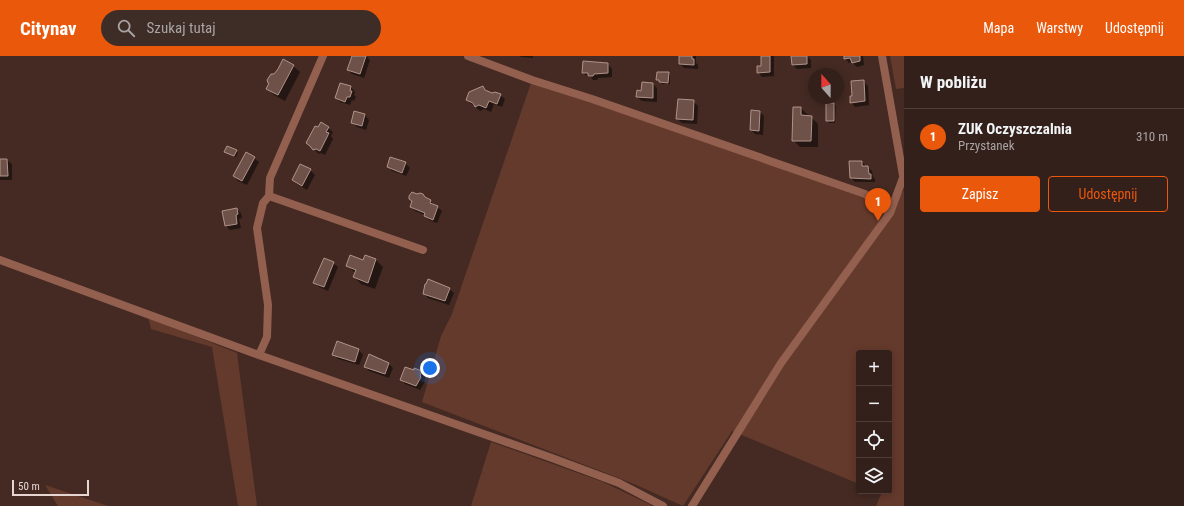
<!DOCTYPE html>
<html lang="pl">
<head>
<meta charset="utf-8">
<style>
  body { margin:0; font-family:"Roboto Condensed",sans-serif; background:#3e2d27; color:#f1f3f6 }
  .controls { position:absolute; right:12px; bottom:12px; display:grid; overflow:hidden; border-radius:4px; box-shadow:0 2px 10px #0003 }
  .controls button { width:36px; height:36px; display:grid; place-items:center; padding:0; border:0; border-bottom:1px solid #4e3e39; background:#33201a; color:#f1f3f6; font:20px sans-serif }
  .compass { position:absolute; left:808px; top:12px; width:36px; height:36px; border-radius:50%; background:#33201a; box-shadow:0 2px 10px #0003; rotate:339deg }
  .scale { position:absolute; left:12px; bottom:10px; width:77px; box-sizing:border-box; padding-left:4px; border:2px solid #e6d5d0; border-top:0; font-size:11px; line-height:14px; white-space:nowrap; color:#e6d5d0; -webkit-text-stroke:3px #442a22; paint-order:stroke }
  .you { position:absolute; left:430px; top:312px; width:14px; height:14px; margin:-10px; border:3px solid #fff; border-radius:50%; background:#1a73e8; box-shadow:0 0 0 6px #1a73e833 }
  .badge { display:grid; place-items:center; width:26px; height:26px; border-radius:50%; background:#ea580c; color:#fff; font-size:13px; font-weight:700 }
  .pin { position:absolute; translate:-50% -33px; filter:drop-shadow(0 1px 2px #0008) }
  .pin::after { content:''; position:absolute; top:21px; width:14px; height:12px; background:inherit; clip-path:polygon(0 0,100% 0,50% 100%) }
  .list { margin:0; padding:0; list-style:none }
  h2 { display:flex; justify-content:space-between; align-items:center; height:52px; margin:0; padding:0 16px; font-size:17px }
  h2 small { font-size:13px; font-weight:400; color:#a9a3a2 }
  .list li { display:grid; grid-template-columns:26px 1fr auto; gap:12px; align-items:center; box-sizing:border-box; height:56px; padding:0 16px; border-top:1px solid #4e3e39 }
  .list b { display:block; font-size:15px; white-space:nowrap }
  .list p { margin:0; font-size:13px; white-space:nowrap; color:#a9a3a2 }
  .list em { font-size:13px; font-style:normal; color:#a9a3a2 }
  .actions { display:flex; gap:8px; padding:12px 16px }
  .actions a { flex:1; padding:9px 0; border:1px solid #ea580c; border-radius:4px; text-align:center; font-size:14px; color:#ea580c }
  .actions .main { background:#ea580c; color:#fff }
  .icon { flex:none; width:22px; height:22px; fill:none; stroke:currentColor; stroke-width:2; stroke-linecap:round; stroke-linejoin:round }
  .map { position:relative; flex:none; width:904px; height:450px; overflow:hidden }
  header { display:flex; align-items:center; gap:24px; box-sizing:border-box; height:56px; padding:0 20px; background:#ea580c; color:#fff }
  header strong { font-size:19px }
  nav { display:flex; gap:22px; margin-inline-start:auto; font-size:14px }
  .search { width:280px; height:36px; background:#3e2d27; display:flex; align-items:center; gap:10px; box-sizing:border-box; padding:0 14px; border-radius:22px; color:#a9a3a2; font-size:15px }
  main { display:flex }
  aside { flex:1; background:#33201a }
  .map>svg:first-child { display:block }
</style>
</head>
<body>
<header>
<strong>Citynav</strong>
<div class="search"><svg class="icon" aria-label="search" viewBox="0 0 24 24"><circle cx="10" cy="10" r="6"/><path d="M15 15l6 6"/></svg>Szukaj tutaj</div>
<nav><a>Mapa</a><a>Warstwy</a><a>Udostępnij</a></nav>
</header>
<main>
<div class="map">
<svg width="904" height="450" viewBox="0 0 904 450">
  <rect width="100%" height="100%" fill="#442a22"/>
  <!-- green -->
  <path fill="#643a2c" d="M890 0H904V32L896 33Z
    M532 24 889 151 904 134V450H876L881 438 875 435H889V297H859V428L732 375 683 450 634 428 422 346 441 280 452 258Z
    M148 261 237 297 257 450H238L212 291 151 273Z
    M491 386 603 426 653 450H471Z
    M45 429 108 450H58Z"/>
  <!-- shadow -->
  <path fill="#0007" d="M353 0H366L370 4 364 22 352 18 348 14Z
    M520 0H533V2L521 1Z
    M680 0H696V7L698 9V13L684 12 680 8Z
    M762 0H774V20L762 21 758 16 762 11Z
    M803 0H807L811 4V12L797 13 792 9Z
    M845 0H863L864 9 857 11 852 6 849 7 845 2Z
    M608 8 612 13V21L598 22 597 24H593L591 21H588L583 17Z
    M293 10 300 16 285 45 274 39 268 33 274 19Z
    M668 17 670 19V28H662L657 24Z
    M863 25 868 30 869 49 855 51 851 46Z
    M643 27 653 28 657 32V46L642 45 637 41 642 36Z
    M351 31 355 36 354 39 356 41 354 45 352 44 350 49 340 46 336 42Z
    M483 31 487 36 500 39 505 43 502 51 494 48 491 56 484 53 480 55 467 44Z
    M693 45 698 50 697 68 682 67 677 63Z
    M827 48H834L836 50 835 67H829L827 65Z
    M801 52 808 59V61H811L818 68V91H800L793 84Z
    M355 56 365 59 369 64 366 74 357 71 352 66Z
    M760 56 764 60 763 79 755 78 751 74Z
    M328 72 333 76 331 80 333 83 325 99 321 97 319 98 307 87Z
    M236 95 238 97 236 101 225 96Z
    M254 102 259 106 247 129 238 125 234 120Z
    M0 104H7L12 108V124H0Z
    M862 106 872 115 873 121 875 123V126H855L851 122Z
    M405 107 410 112 406 120 392 115 388 111Z
    M310 114 315 119 307 134 297 128 293 124Z
    M417 139H423L442 155 437 167 429 164 425 159 415 155 411 151Z
    M237 153 241 157 242 162 239 163 241 172 230 174 226 170Z
    M366 201 376 204 383 211 375 233 361 228 354 221 355 217 348 210 364 205Z
    M333 207 338 211 328 235 319 231 315 227Z
    M449 233 454 237 449 249 428 242 424 238Z
    M338 286 359 294 363 299 359 309 338 303 334 298Z
    M388 307 393 312 389 322 369 315 365 311Z
    M421 315 426 320 424 325 425 326 420 334 405 328 401 324 414 316Z"/>
  <!-- building -->
  <path fill="#6e5249" stroke="#b19288" d="M352 0H366L360 18 347 14Z
    M679 0H692V3H694V9L679 8Z
    M761 0H770V16L757 17V10H761Z
    M791 0H807V8L792 9Z
    M844 0H860V5L852 7 850 2 844 3Z
    M283 3 294 9 278 39 266 33 269 27H268L267 24 271 18H274L278 13Z
    M583 5 608 7V17L594 18 593 20H588V17H582Z
    M657 16H669L668 27 659 26V24H656Z
    M864 24 865 45 850 47V40H852L851 25Z
    M642 26 653 27V42L636 41 637 34 641 35Z
    M340 27 351 30 350 35H352L350 41H347L345 46 335 42Z
    M483 30 485 34 492 37 495 36 501 38 497 48 489 45 486 52 479 49 475 51 473 47 466 44 469 36Z
    M678 43 694 44 693 64 676 63Z
    M826 47H834V65H826Z
    M793 51H801V59L812 60 811 85H792Z
    M751 54 760 55 759 75 750 74Z
    M354 55 365 58 362 70 351 67Z
    M321 66 329 71 326 76 329 77 320 95 316 93 313 94 310 90 306 87 315 70 318 71Z
    M227 90 237 94 234 100 224 96Z
    M246 96 255 101 242 125 233 120Z
    M390 101 406 106 402 117 387 111Z
    M0 103H7L8 120H0Z
    M849 105H862V110H868L869 118H871V123L850 122Z
    M300 108 311 113 302 130 292 124Z
    M412 136 417 138 420 137 423 138 425 141 431 144 430 147 438 150 433 164 424 160 425 157 410 151 412 145 409 143V140Z
    M237 152 238 158 236 159 237 168 225 170 222 155Z
    M350 199 363 204 365 199 376 203 368 227 353 221 356 214 346 210Z
    M324 202 334 206 324 231 313 227Z
    M428 223 450 232 445 245 423 238 425 228H426Z
    M337 285 359 293 355 306 332 299Z
    M369 298 389 307 385 318 364 311Z
    M405 311 414 314V312L422 315 420 320 421 321 416 330 400 324Z"/>
  <g fill="none" stroke-linecap="round" stroke-linejoin="round">
    <!-- minor -->
    <path stroke="#935f4e" stroke-width="8" d="M323 0 270 122 269 140 423 194
      M468 0 532 24 592 43 865 138 890 157
      M0 204 259 299 552 402 619 427 663 450
      M259 299 267 281 268 249 257 172 263 147 269 140
      M692 450 781 307 890 157 903 122"/>
    <!-- tertiary -->
    <path stroke="#935f4e" stroke-width="8" d="M882 0 904 125"/>
  </g>
</svg>
<div class="controls">
<button>+</button>
<button>−</button>
<button><svg class="icon" aria-label="locate" viewBox="0 0 24 24"><circle cx="12" cy="12" r="6"/><path d="M12 2v4M12 18v4M2 12h4M18 12h4"/></svg></button>
<button><svg class="icon" aria-label="layers" viewBox="0 0 24 24"><path d="M12 4l9 5-9 5-9-5zM3 14l9 5 9-5"/></svg></button>
</div>
<svg class="compass" viewBox="-18 -18 36 36"><path d="M0-13l5 13h-10z" fill="#e53935"/><path d="M0 13l5-13h-10z" fill="#a9a3a2"/></svg>
<div class="scale">50 m</div>
<div class="you"></div>
<div class="pin badge" style="left:878px;top:165px">1</div>
</div>
<aside>
<h2>W pobliżu<small></small></h2>
<ul class="list">
<li><span class="badge">1</span><div><b>ZUK Oczyszczalnia</b><p>Przystanek</p></div><em>310 m</em></li>
</ul>
<div class="actions"><a class="main">Zapisz</a><a>Udostępnij</a></div>
</aside>
</main>
</body>
</html>
